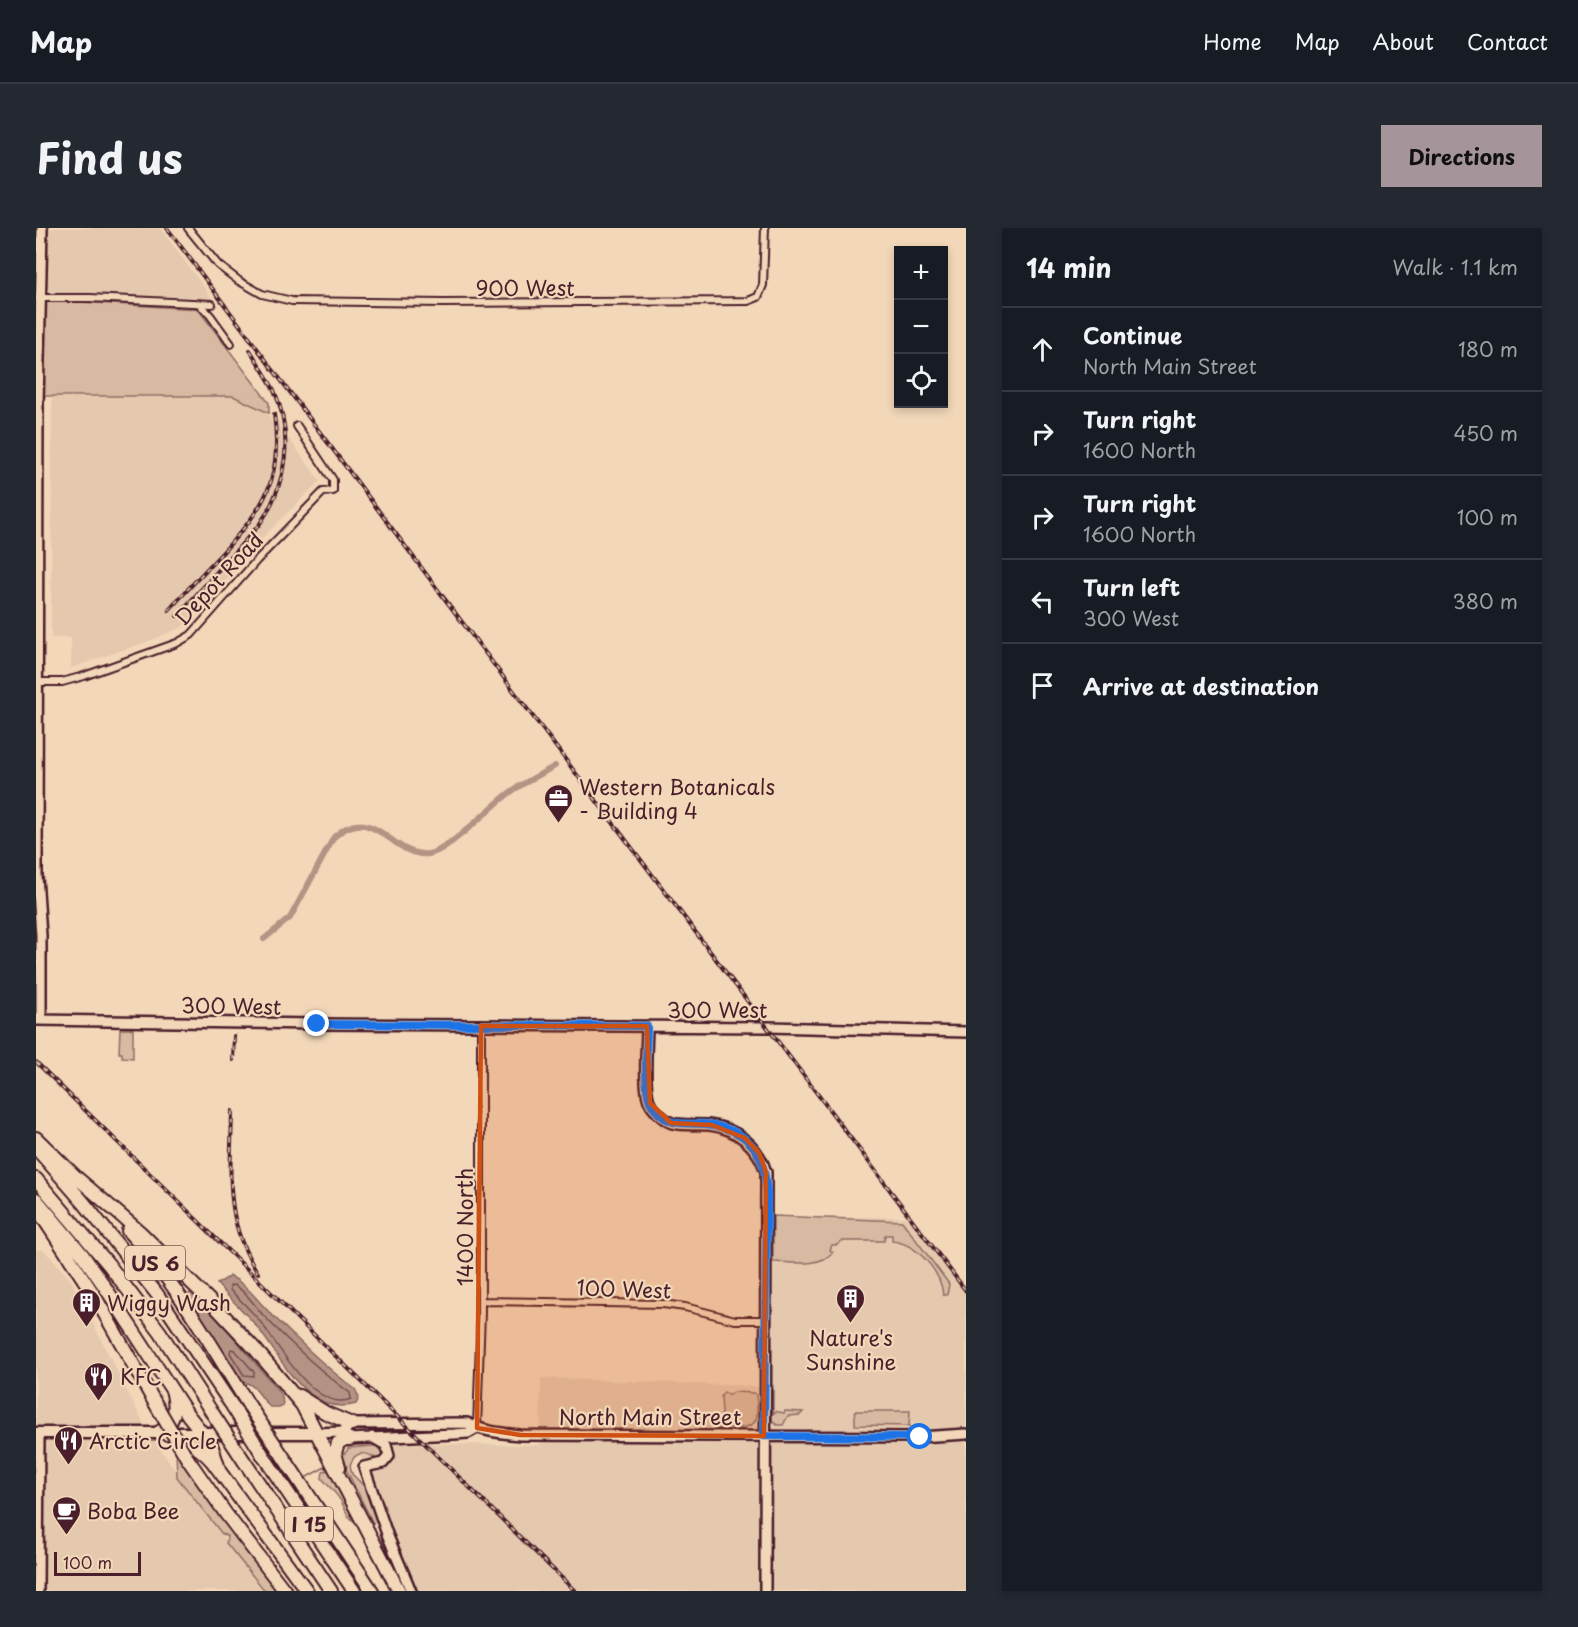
<!DOCTYPE html>
<html lang="en">
<head>
<meta charset="utf-8">
<style>
  body { margin:0; font-family:"Playpen Sans",sans-serif; background:#242831; color:#f1f3f6 }
  .controls { position:absolute; right:18px; top:18px; display:grid; overflow:hidden; border-radius:0px; box-shadow:0 3px 9px #0003 }
  .controls button { width:54px; height:54px; display:grid; place-items:center; padding:0; border:0; border-bottom:2px solid #363941; background:#171b24; color:#f1f3f6; font:30px sans-serif }
  .scale { position:absolute; left:18px; bottom:15px; width:87px; box-sizing:border-box; padding-left:6px; border:3px solid #4a1f2b; border-top:0; font-size:16px; line-height:21px; white-space:nowrap; color:#4a1f2b; -webkit-text-stroke:4px #f2d8b9; paint-order:stroke }
  .stop { position:absolute; width:18px; height:18px; margin:-14px; border:4px solid #1a73e8; border-radius:50%; background:#fff }
  .stop.end { background:#1a73e8; border-color:#fff; box-shadow:0 2px 6px #0008 }
  .list { margin:0; padding:0; list-style:none }
  h2 { display:flex; justify-content:space-between; align-items:center; height:78px; margin:0; padding:0 24px; font-size:26px }
  h2 small { font-size:20px; font-weight:400; color:#9ea1a6 }
  .list li { display:grid; grid-template-columns:39px 1fr auto; gap:18px; align-items:center; box-sizing:border-box; height:84px; padding:0 24px; border-top:2px solid #363941 }
  .list b { display:block; font-size:22px; white-space:nowrap }
  .list p { margin:0; font-size:20px; white-space:nowrap; color:#9ea1a6 }
  .list em { font-size:20px; font-style:normal; color:#9ea1a6 }
  .icon { flex:none; width:33px; height:33px; fill:none; stroke:currentColor; stroke-width:2; stroke-linecap:round; stroke-linejoin:round }
  .map { position:relative; flex:none; width:930px; height:1363px; overflow:hidden; border-radius:0px }
  header { display:flex; align-items:center; gap:36px; box-sizing:border-box; height:84px; padding:0 30px; background:#171b24; border-bottom:2px solid #363941 }
  header strong { font-size:28px }
  nav { display:flex; gap:33px; margin-inline-start:auto; font-size:21px }
  .intro { display:flex; align-items:center; justify-content:space-between; box-sizing:border-box; height:144px; padding:0 36px }
  h1 { margin:0; font-size:42px }
  .button { padding:15px 27px; border-radius:0px; background:#a6949b; color:#111; font-size:21px; font-weight:700 }
  main { display:flex; gap:36px; padding:0 36px }
  aside { flex:1; background:#171b24; border-radius:0px; box-shadow:0 3px 9px #0003 }
  .map>svg:first-child { display:block }
</style>
</head>
<body>
<header>
<strong>Map</strong>
<nav><a>Home</a><a>Map</a><a>About</a><a>Contact</a></nav>
</header>
<div class="intro"><h1>Find us</h1><a class="button">Directions</a></div>
<main>
<div class="map">
<svg width="930" height="1363" viewBox="0 0 930 1363">
  <rect width="100%" height="100%" fill="#f2d8b9"/>
  <filter id="ink" filterUnits="userSpaceOnUse"><feTurbulence type="fractalNoise" baseFrequency=".0167" numOctaves="2"/><feDisplacementMap in="SourceGraphic" scale="12" xChannelSelector="R" yChannelSelector="G"/><feConvolveMatrix kernelMatrix="1 2 1 2 8 2 1 2 1" color-interpolation-filters="sRGB"/></filter>
  <g filter="url(#ink)">
    <!-- built -->
    <path fill="#e4c9ae" d="M8 0H124L178 73 7 65Z
      M197 168 233 185 235 194 243 192 247 212H254L284 253 230 306 161 386 146 399 116 412 35 440V410H15L16 169Z
      M875 989 927 1059 930 1058V1363H379L328 1239 322 1215 504 1217 505 1150 718 1158 732 1162 733 990Z
      M0 1022H8L35 1052 112 1204 226 1363H0Z"/>
    <!-- green -->
    <path fill="#d7baa1" stroke="#906c66" stroke-width="1.5" d="M8 72 162 81 233 175V185L197 168H6Z
      M84 801H97V830L86 829V825H83Z
      M737 988 866 993 913 1056 911 1067H907C905 1043 880 1015 856 1013V1007H849L848 1013H806L801 1017H796L794 1022 797 1024C784 1040 755 1034 737 1034Z
      M737 1157V1183L748 1185 749 1183 767 1184 764 1187 752 1188 747 1197H741L736 1192V1186L738 1185 736 1184Z
      M697 1164 718 1165 720 1167C722 1186 725 1200 701 1200 695 1200 691 1200 687 1197L685 1200H680L681 1194 683 1193 686 1186 685 1168 688 1164 693 1167Z
      M819 1183H874L873 1198 819 1197Z
      M336 1218H341L346 1226 344 1233C333 1225 320 1220 314 1237L316 1246 328 1258 341 1294 337 1295 304 1229 311 1223 312 1220Z
      M140 1223 184 1288 244 1363H229L190 1315 191 1308 186 1306 141 1249Z
      M294 1241 322 1295C310 1291 311 1283 305 1273 300 1265 292 1258 286 1250L287 1244Z"/>
    <!-- water -->
    <path fill="#b59384" stroke="#8a6560" stroke-width="1.5" d="M194 1048C213 1058 220 1072 235 1086 262 1112 289 1139 319 1161L323 1170 320 1176C272 1190 246 1131 222 1100 210 1085 194 1071 181 1056Z
      M155 1064 186 1095 241 1161 246 1169 247 1177 243 1179H234C224 1170 220 1155 206 1154L151 1068Z"/>
    <g fill="none" stroke-linecap="round" stroke-linejoin="round">
      <!-- shore -->
      <path stroke="#754d4f" stroke-width="1.5" d="M198 1057C210 1063 218 1077 227 1087 254 1115 283 1142 314 1165L315 1171C279 1185 244 1119 226 1096 217 1084 205 1073 194 1062V1058Z
        M195 1121 199 1122 218 1144V1148L208 1147 194 1125Z"/>
      <!-- stream -->
      <path stroke="#8a6560" stroke-width="1.5" d="M271 1249 291 1238"/>
      <!-- canal -->
      <path stroke="#b59384" stroke-width="6" d="M228 711 254 690 298 609C338 572 355 630 392 626 412 624 456 577 476 563 489 554 505 546 519 538"/>
      <defs>
        <path id="street" d="M152 0 182 37 203 53 226 66 256 73 407 75 712 73 722 69 727 57 729 0
          M2 70H54L176 76
          M163 76 174 87 195 116
          M3 454H26L48 448 141 415 155 407 221 332 287 264 297 263V252L261 198
          M445 1073 627 1076 649 1079 699 1092H729
          M441 1200 445 1084V798"/>
        <path id="secondary" d="M0 792 281 796 732 799 930 804
          M5 792V707L1 648 2 176 6 0
          M611 798C611 817 607 857 613 873 616 881 628 892 636 895 647 898 661 896 673 897 701 900 722 918 730 944L729 1363
          M280 1205 306 1204 316 1196 431 1195C448 1204 465 1205 484 1207L884 1209 930 1206
          M310 1207 314 1211 418 1206 432 1205 441 1200
          M336 1209 350 1217 353 1228 347 1235 328 1239 351 1306 375 1363
          M2 1363 3 1205"/>
        <path id="primary" d="M0 1205H280"/>
        <path id="highway" d="M0 910 44 953
          M0 920 48 975 121 1066 197 1179
          M40 949 104 1004 176 1075 220 1122 266 1177 363 1363
          M0 951 73 1037 124 1104 177 1186
          M0 971 46 1026 67 1056 152 1187 175 1216 183 1241
          M4 985 58 1067 119 1175
          M92 1003C140 1054 176 1119 214 1179
          M263 1168 290 1185 316 1196
          M125 1203C138 1194 141 1182 137 1166
          M123 1204C144 1208 162 1217 176 1233L271 1363
          M246 1227 336 1363
          M228 1229 318 1363
          M151 1230 190 1286 249 1363
          M208 1233 295 1363
          M303 1239 299 1225 302 1215 309 1211H314"/>
      </defs>
      <!-- street casing -->
      <use href="#street" stroke="#4a1f2b" stroke-width="10"/>
      <!-- secondary casing -->
      <use href="#secondary" stroke="#4a1f2b" stroke-width="14"/>
      <!-- primary casing -->
      <use href="#primary" stroke="#4a1f2b" stroke-width="15"/>
      <!-- highway casing -->
      <use href="#highway" stroke="#4a1f2b" stroke-width="16"/>
      <!-- street -->
      <use href="#street" stroke="#f2d8b9" stroke-width="6"/>
      <!-- secondary -->
      <use href="#secondary" stroke="#f2d8b9" stroke-width="9"/>
      <!-- primary -->
      <use href="#primary" stroke="#f2d8b9" stroke-width="10"/>
      <!-- highway -->
      <use href="#highway" stroke="#f2d8b9" stroke-width="12"/>
      <defs>
        <path id="rail" d="M131 0 480 466 930 1063
          M133 382C150 363 168 344 186 325 229 278 247 252 238 186
          M141 388 223 297C251 257 258 208 238 162 231 148 222 135 214 122
          M197 832 198 808
          M0 834 539 1363
          M196 883C195 943 187 993 222 1045"/>
      </defs>
      <!-- rail casing -->
      <use href="#rail" stroke="#4a1f2b" stroke-width="4"/>
      <!-- rail -->
      <use href="#rail" stroke="#f2d8b9" stroke-width="1.5" stroke-dasharray="4.5" stroke-linecap="butt"/>
      <defs>
        <path id="highway-bridge" d="M119 1175 151 1230
          M197 1179 228 1229
          M214 1179 246 1227
          M177 1186 208 1233"/>
      </defs>
      <!-- highway-bridge casing -->
      <use href="#highway-bridge" stroke="#4a1f2b" stroke-width="16" stroke-linecap="butt"/>
      <!-- highway-bridge -->
      <use href="#highway-bridge" stroke="#f2d8b9" stroke-width="12"/>
    </g>
  </g>
  <g fill="none" stroke-linecap="round" stroke-linejoin="round" filter="url(#ink)">
    <!-- route -->
    <path stroke="#1a73e8" stroke-width="8" d="M281 796 611 798C611 816 607 863 615 876 631 903 652 893 677 897 717 905 729 928 731 966L728 1208 884 1209"/>
  </g>
  <!-- marked area -->
  <path fill="#d05011" fill-opacity="0.2" stroke="#d05011" stroke-width="4.5" stroke-linejoin="round" d="M445 798H611L614 875 635 895 676 897 709 910 723 925 730 944 728 1208 484 1207 441 1200Z"/>
  <!-- icons -->
  <defs>
    <symbol id="office-pin" viewBox="-11 -11 22 30"><path d="M0 17L-7.5 6A9.5 9.5 0 1 1 7.5 6Z" fill="#4a1f2b" stroke="#f2d8b9"/><path d="M-6-3h4V-5.5h4V-3h4V5H-6ZM-1-4.5V-3h2v-1.5ZM-6 0V1H6V0Z" fill="#fff"/></symbol>
    <symbol id="building-pin" viewBox="-11 -11 22 30"><path d="M0 17L-7.5 6A9.5 9.5 0 1 1 7.5 6Z" fill="#4a1f2b" stroke="#f2d8b9"/><path d="M-4-6H4V6H1V3H-1V6H-4ZM-2.5-4.3h1.7v1.8h-1.7ZM.8-4.3h1.7v1.8H.8ZM-2.5-1h1.7V.8h-1.7ZM.8-1h1.7V.8H.8Z" fill="#fff"/></symbol>
    <symbol id="restaurant-pin" viewBox="-11 -11 22 30"><path d="M0 17L-7.5 6A9.5 9.5 0 1 1 7.5 6Z" fill="#4a1f2b" stroke="#f2d8b9"/><path d="M-5-6h1v4h1v-4h1v4h1v-4h1v5L-1.5 .5V6h-2V.5L-5-1ZM5-6V6H3V1.5H1.5Q1.5-4 5-6Z" fill="#fff"/></symbol>
    <symbol id="cafe-pin" viewBox="-11 -11 22 30"><path d="M0 17L-7.5 6A9.5 9.5 0 1 1 7.5 6Z" fill="#4a1f2b" stroke="#f2d8b9"/><path d="M-5.5-4.5H6V0H3Q3 3.5 0 3.5H-2.5Q-5.5 3.5-5.5 0ZM3-3.2v2h1.7v-2ZM-6 4.5H4V6H-6Z" fill="#fff"/></symbol>
  </defs>
  <g fill-rule="evenodd">
    <use href="#office-pin" x="506" y="554" width="33" height="45"/>
    <use href="#building-pin" x="798" y="1054" width="33" height="45"/>
    <use href="#building-pin" x="34" y="1058" width="33" height="45"/>
    <use href="#restaurant-pin" x="46" y="1132" width="33" height="45"/>
    <use href="#restaurant-pin" x="16" y="1196" width="33" height="45"/>
    <use href="#cafe-pin" x="14" y="1266" width="33" height="45"/>
  </g>
  <g text-anchor="middle" dominant-baseline="central" stroke-width="4.5" stroke-linejoin="round" paint-order="stroke">
    <!-- shield labels -->
    <g fill="#f2d8b9" stroke="#7c5656" stroke-width="1.5">
      <rect x="89" y="1018" width="60" height="34" rx="4.5"/>
      <rect x="249" y="1279" width="48" height="34" rx="4.5"/>
    </g>
    <g font-size="20" font-weight="bold" fill="#4a1f2b">
      <text x="119" y="1035">US 6</text>
      <text x="273" y="1296">I 15</text>
    </g>
    <!-- street labels -->
    <g font-size="21" fill="#4a1f2b" stroke="#f2d8b9">
      <text x="489" y="59">900 West</text>
      <text transform="translate(182 350) rotate(-47)">Depot Road</text>
      <text transform="translate(195 777) rotate(1)">300 West</text>
      <text x="681" y="781">300 West</text>
      <text transform="translate(428 999) rotate(-90)">1400 North</text>
      <text transform="translate(588 1060) rotate(2)">100 West</text>
      <text x="614" y="1188">North Main Street</text>
    </g>
    <!-- poi labels -->
    <g font-size="21" fill="#4a1f2b" stroke="#f2d8b9" text-anchor="start">
      <text x="543" y="558">Western Botanicals<tspan x="543" dy="24">- Building 4</tspan></text>
      <text x="71" y="1074">Wiggy Wash</text>
      <text x="815" y="1109" text-anchor="middle">Nature's<tspan x="815" dy="24">Sunshine</tspan></text>
      <text x="84" y="1148">KFC</text>
      <text x="53" y="1212">Arctic Circle</text>
      <text x="51" y="1282">Boba Bee</text>
    </g>
  </g>
</svg>
<div class="controls">
<button>+</button>
<button>−</button>
<button><svg class="icon" aria-label="locate" viewBox="0 0 24 24"><circle cx="12" cy="12" r="6"/><path d="M12 2v4M12 18v4M2 12h4M18 12h4"/></svg></button>
</div>
<div class="scale">100 m</div>
<div class="stop" style="left:884px;top:1209px"></div>
<div class="stop end" style="left:281px;top:796px"></div>
</div>
<aside>
<h2>14 min<small>Walk · 1.1 km</small></h2>
<ul class="list">
<li><svg class="icon" aria-label="ahead" viewBox="0 0 24 24"><path d="M12 20V5M6 11l6-6 6 6"/></svg><div><b>Continue</b><p>North Main Street</p></div><em>180 m</em></li>
<li><svg class="icon" aria-label="right" viewBox="0 0 24 24"><path d="M7 20v-9h11M14 6l5 5-5 5"/></svg><div><b>Turn right</b><p>1600 North</p></div><em>450 m</em></li>
<li><svg class="icon" aria-label="right" viewBox="0 0 24 24"><path d="M7 20v-9h11M14 6l5 5-5 5"/></svg><div><b>Turn right</b><p>1600 North</p></div><em>100 m</em></li>
<li><svg class="icon" aria-label="left" viewBox="0 0 24 24"><path d="M17 20v-9H6M10 6l-5 5 5 5"/></svg><div><b>Turn left</b><p>300 West</p></div><em>380 m</em></li>
<li><svg class="icon" aria-label="arrive" viewBox="0 0 24 24"><path d="M6 21V4h12l-3 4 3 4H6"/></svg><div><b>Arrive at destination</b></div></li>
</ul>
</aside>
</main>
</body>
</html>
